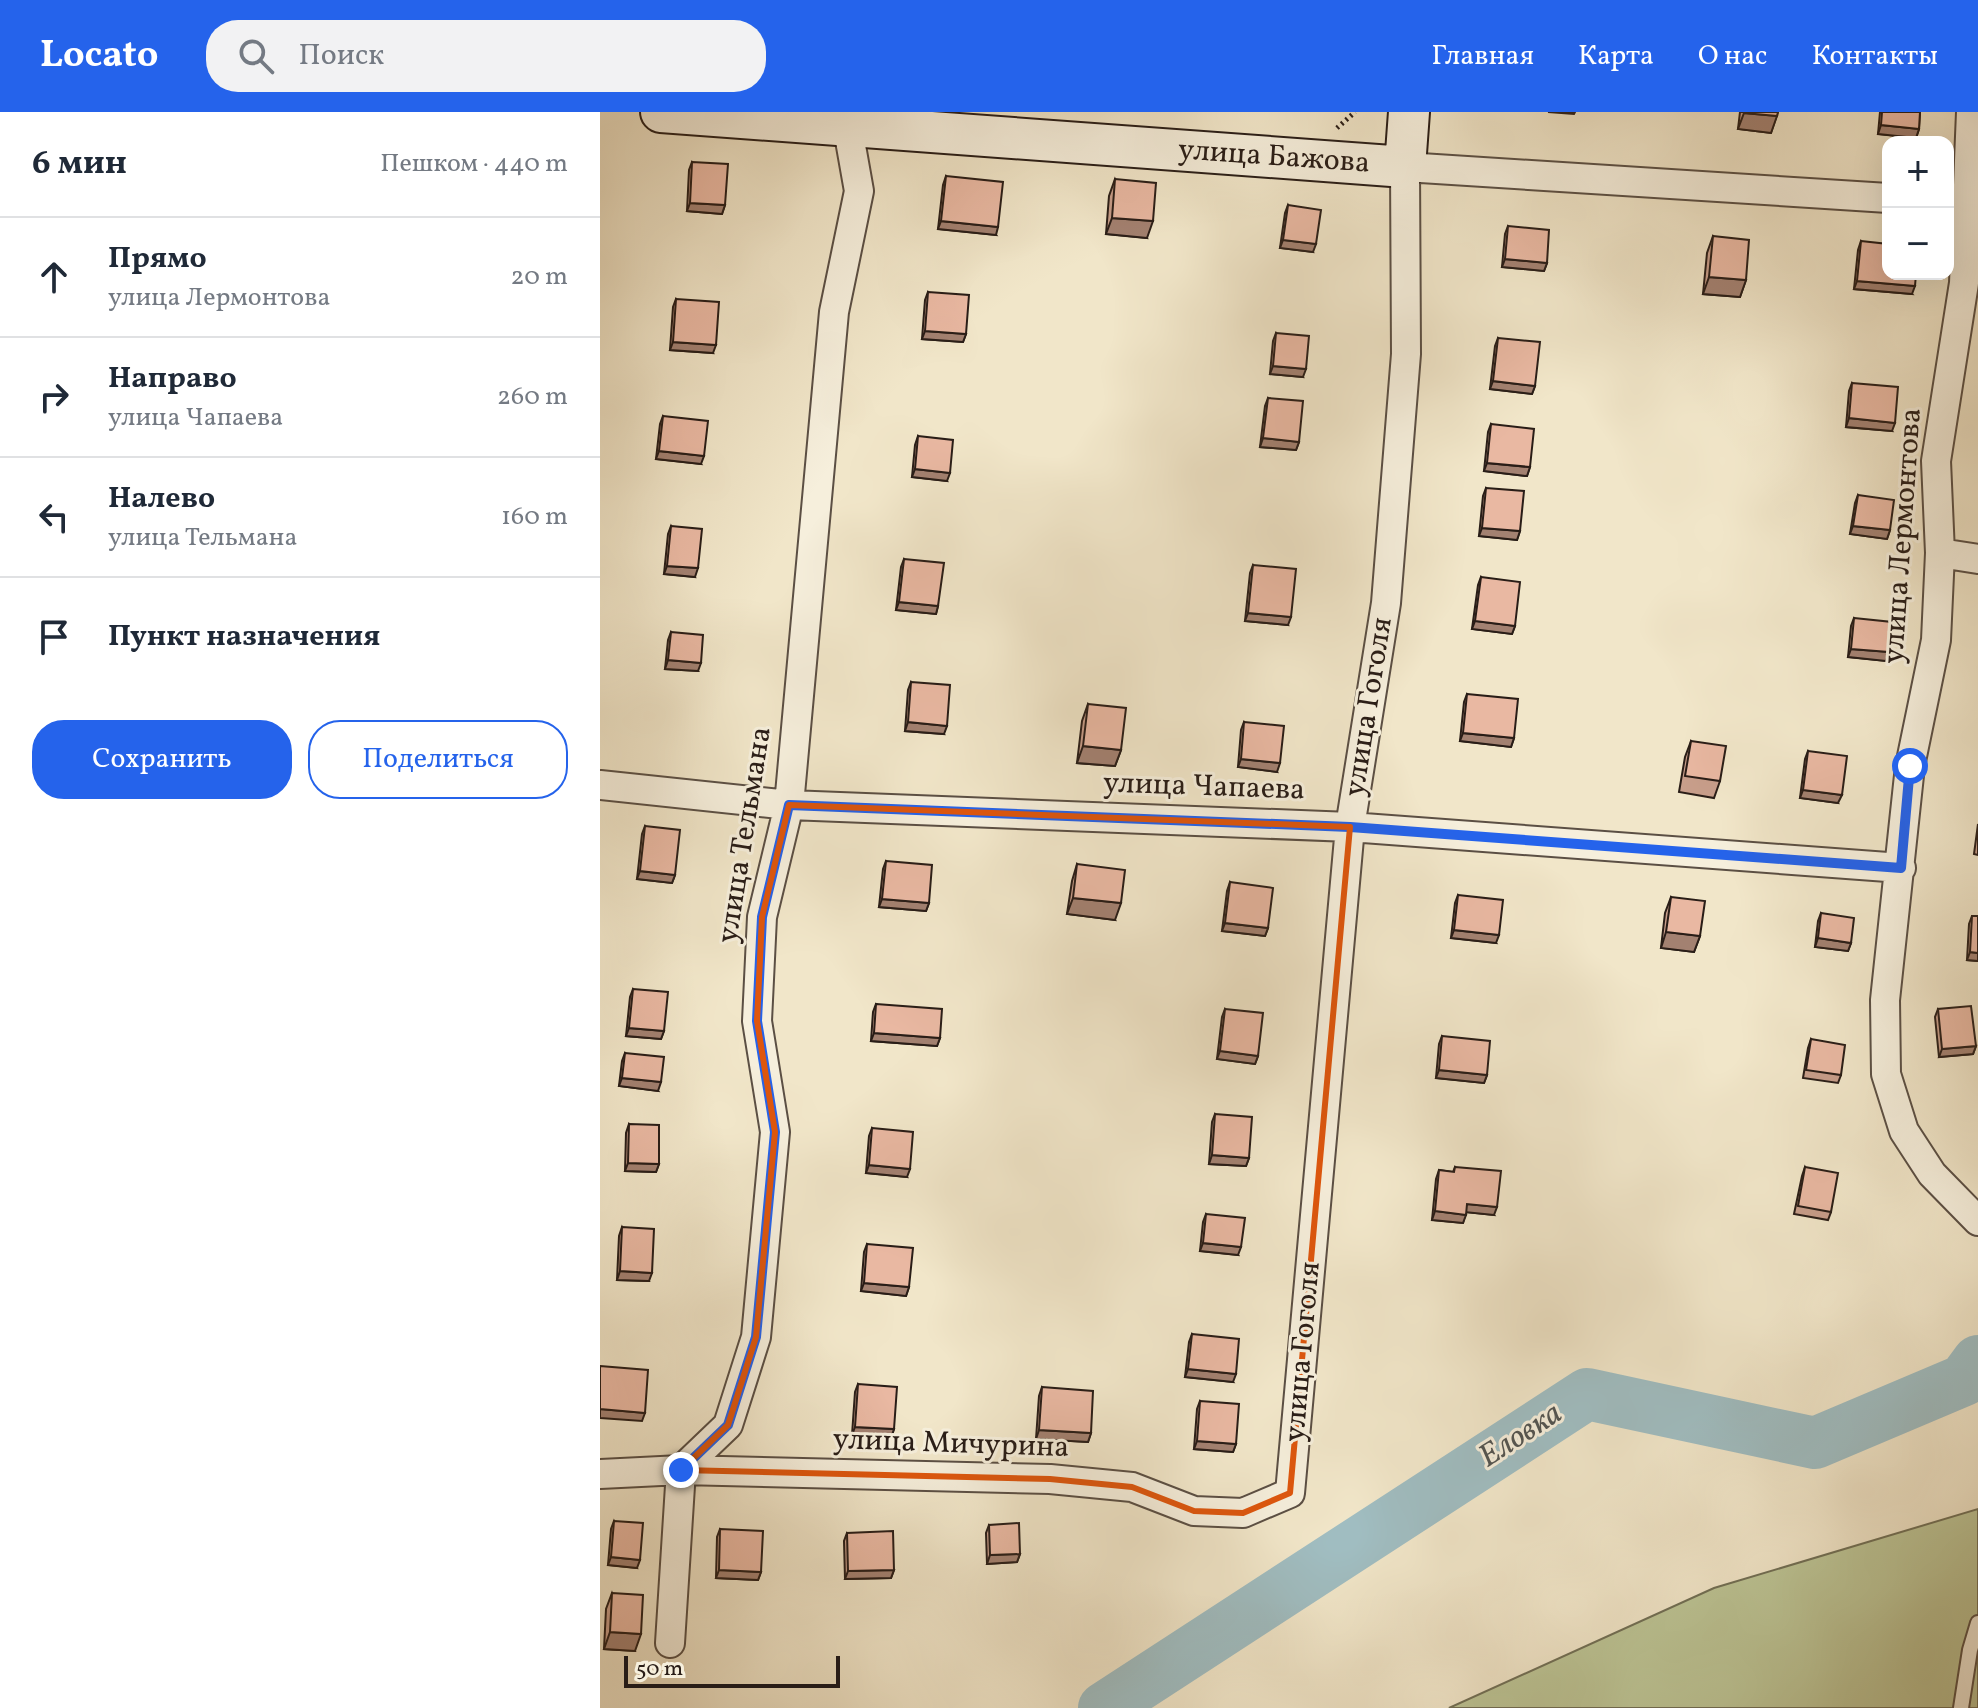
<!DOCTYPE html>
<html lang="ru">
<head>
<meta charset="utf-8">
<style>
  body { margin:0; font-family:Vollkorn,serif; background:#f2f2f3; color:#1f2937 }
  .controls { position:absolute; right:24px; top:24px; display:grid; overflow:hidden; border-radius:16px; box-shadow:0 8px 32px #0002 }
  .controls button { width:72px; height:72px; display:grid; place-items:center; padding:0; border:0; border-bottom:2px solid #e0e1e3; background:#fff; color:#1f2937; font:40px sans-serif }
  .scale { position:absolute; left:24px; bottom:20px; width:216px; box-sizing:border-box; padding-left:8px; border:4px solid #291d17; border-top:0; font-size:22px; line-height:28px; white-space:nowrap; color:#291d17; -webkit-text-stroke:6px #f6efdc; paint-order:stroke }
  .stop { position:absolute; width:24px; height:24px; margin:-18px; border:6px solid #2563eb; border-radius:50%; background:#fff }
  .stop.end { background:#2563eb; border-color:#fff; box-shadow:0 2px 8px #0008 }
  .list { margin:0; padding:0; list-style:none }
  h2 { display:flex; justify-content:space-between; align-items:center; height:104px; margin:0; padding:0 32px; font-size:34px }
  h2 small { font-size:26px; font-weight:400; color:#747a83 }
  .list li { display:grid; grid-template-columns:52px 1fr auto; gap:24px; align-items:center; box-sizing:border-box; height:120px; padding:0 32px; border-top:2px solid #e0e1e3 }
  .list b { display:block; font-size:30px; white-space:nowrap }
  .list p { margin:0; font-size:26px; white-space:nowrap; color:#747a83 }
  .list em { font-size:26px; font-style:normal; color:#747a83 }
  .actions { display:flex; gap:16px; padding:24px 32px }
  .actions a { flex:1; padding:18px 0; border:2px solid #2563eb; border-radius:32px; text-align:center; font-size:28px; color:#2563eb }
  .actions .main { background:#2563eb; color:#fff }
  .icon { flex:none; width:44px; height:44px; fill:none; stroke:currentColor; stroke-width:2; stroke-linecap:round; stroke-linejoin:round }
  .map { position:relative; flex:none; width:1378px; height:1596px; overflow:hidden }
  header { display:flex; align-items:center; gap:48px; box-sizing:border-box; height:112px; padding:0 40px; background:#2563eb; color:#fff }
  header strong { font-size:38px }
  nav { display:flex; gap:44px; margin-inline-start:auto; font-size:28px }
  .search { width:560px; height:72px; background:#f2f2f3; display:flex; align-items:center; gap:20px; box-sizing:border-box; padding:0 28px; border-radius:32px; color:#747a83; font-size:30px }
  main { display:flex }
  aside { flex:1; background:#fff }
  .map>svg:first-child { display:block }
</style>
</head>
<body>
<header>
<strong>Locato</strong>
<div class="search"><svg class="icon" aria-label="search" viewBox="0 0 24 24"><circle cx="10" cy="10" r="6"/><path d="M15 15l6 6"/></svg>Поиск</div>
<nav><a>Главная</a><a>Карта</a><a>О нас</a><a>Контакты</a></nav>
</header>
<main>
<aside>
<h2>6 мин<small>Пешком · 440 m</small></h2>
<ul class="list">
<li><svg class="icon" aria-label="ahead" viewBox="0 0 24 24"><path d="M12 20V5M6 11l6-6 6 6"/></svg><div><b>Прямо</b><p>улица Лермонтова</p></div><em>20 m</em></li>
<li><svg class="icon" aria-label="right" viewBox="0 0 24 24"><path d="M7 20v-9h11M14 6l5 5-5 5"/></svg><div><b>Направо</b><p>улица Чапаева</p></div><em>260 m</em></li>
<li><svg class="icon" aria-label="left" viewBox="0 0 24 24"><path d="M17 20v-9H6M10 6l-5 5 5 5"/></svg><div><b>Налево</b><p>улица Тельмана</p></div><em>160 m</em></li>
<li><svg class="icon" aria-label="arrive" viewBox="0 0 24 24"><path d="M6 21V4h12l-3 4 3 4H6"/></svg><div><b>Пункт назначения</b></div></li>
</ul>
<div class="actions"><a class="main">Сохранить</a><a>Поделиться</a></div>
</aside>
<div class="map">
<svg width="1378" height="1596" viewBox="0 0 1378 1596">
  <rect width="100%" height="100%" fill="#f1e6c9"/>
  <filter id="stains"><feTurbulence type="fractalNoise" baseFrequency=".0025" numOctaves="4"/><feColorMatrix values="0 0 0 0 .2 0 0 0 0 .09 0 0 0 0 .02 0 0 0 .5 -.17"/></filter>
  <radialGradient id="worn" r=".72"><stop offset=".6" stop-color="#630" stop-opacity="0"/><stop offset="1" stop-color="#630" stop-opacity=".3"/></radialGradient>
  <!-- green -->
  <path fill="#bcc495" stroke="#727056" stroke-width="2" d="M1378 1397V1596H849L1114 1476Z"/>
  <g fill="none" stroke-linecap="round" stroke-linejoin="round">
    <!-- river -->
    <path stroke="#a0bdc1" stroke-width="52" d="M504 1596 987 1282 1215 1331 1364 1268 1378 1249"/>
    <defs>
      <path id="lane" d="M1361 1596 1370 1538 1378 1511"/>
      <path id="street" d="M1371 0 1364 171 1336 349 1340 441 1336 528 1310 654 1285 888 1286 962 1304 1019 1332 1062 1378 1109
        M1340 441 1378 447
        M0 673 189 693 750 715 1301 756
        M0 1362 81 1358 450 1367 532 1375 594 1399 643 1401 690 1381 750 715 786 491 806 242 805 55 1288 86
        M70 1531 81 1358 128 1313 156 1225 175 1020 157 909 162 805 189 693 234 200 259 79 245 0"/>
      <path id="secondary" d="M61 0 805 55 809 0"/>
    </defs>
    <!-- lane casing -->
    <use href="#lane" stroke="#5b4f44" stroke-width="18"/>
    <!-- street casing -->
    <use href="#street" stroke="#5b4f44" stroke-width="32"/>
    <!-- secondary casing -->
    <use href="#secondary" stroke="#291d17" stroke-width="44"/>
    <!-- path -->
    <path stroke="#291d17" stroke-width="5" stroke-dasharray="2 4" stroke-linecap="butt" d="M737 16 755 0"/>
    <!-- lane -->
    <use href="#lane" stroke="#f6efdc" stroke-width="14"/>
    <!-- street -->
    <use href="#street" stroke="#f6efdc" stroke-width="28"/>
    <!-- secondary -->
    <use href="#secondary" stroke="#f6efdc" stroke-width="40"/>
  </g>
  <!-- wall -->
  <path fill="#c89e8b" stroke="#291d17" stroke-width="2" d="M1140 0H1178L1171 21 1138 17Z
    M1280 0H1320L1319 17 1316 26 1278 22Z
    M92 50 125 93 122 102 87 99 89 58Z
    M346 64 396 123 338 117 343 73Z
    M515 67 547 126 506 122 509 84Z
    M688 93 713 140 680 136 685 101Z
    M908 114 947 151 944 159 902 155 905 122Z
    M1113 124 1146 168 1140 185 1103 182 1107 141Z
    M1261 129 1312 182 1254 177 1258 138Z
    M328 180 366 222 363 230 322 227 325 188Z
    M76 187 113 241 70 238 73 195Z
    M676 221 703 265 670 262 673 229Z
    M898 226 935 274 932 282 890 277 895 234Z
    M1252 271 1292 319 1246 315 1249 279Z
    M668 286 699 330 696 338 660 335 665 294Z
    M63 304 101 352 56 347 60 312Z
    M891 312 930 355 927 364 884 359 888 320Z
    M318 324 347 369 312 365 315 333Z
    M886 376 920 419 917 428 879 424 883 384Z
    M1258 383 1290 418 1287 427 1250 422 1255 391Z
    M71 414 95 465 64 462 68 422Z
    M304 447 338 494 336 502 296 498 301 455Z
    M653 453 688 513 645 509 650 461Z
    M881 465 915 514 912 522 872 517 878 473Z
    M1254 506 1289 540 1286 549 1248 545 1251 514Z
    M71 520 98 559 65 557 68 528Z
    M311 570 344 622 305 619 308 578Z
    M867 582 914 626 911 635 860 629 864 590Z
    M488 592 521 638 515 654 477 651 482 609Z
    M644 610 677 660 638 655 641 618Z
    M1091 629 1120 669 1114 686 1079 680 1085 645Z
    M1208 639 1238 691 1200 686 1205 647Z
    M1378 712V743L1374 742Z
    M45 714 75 763 72 771 37 767 42 722Z
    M286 749 329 791 326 799 279 795 283 757Z
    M477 752 515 808 467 802 472 769Z
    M630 770 668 816 665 824 622 819 627 779Z
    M858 783 896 831 851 826 855 791Z
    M1071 785 1100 824 1094 840 1061 836 1065 801Z
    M1221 801 1251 831 1248 839 1215 835 1218 809Z
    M1372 804 1378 849 1367 848 1369 812Z
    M33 877 64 919 61 927 26 924 30 885Z
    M276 892 340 926 337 934 271 929 273 900Z
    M625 897 658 944 655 952 617 947 622 905Z
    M1338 897 1376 934 1373 942 1339 945 1335 905Z
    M842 924 887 963 884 971 836 966 839 932Z
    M1211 927 1241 963 1238 971 1203 966 1208 936Z
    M25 941 58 979 19 974 22 949Z
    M615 1002 649 1046 646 1054 609 1052 612 1010Z
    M29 1012 59 1052 56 1060 25 1059 26 1021Z
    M272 1016 307 1065 266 1061 269 1024Z
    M855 1055 894 1103 866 1100 863 1111 832 1108 836 1067 839 1058 853 1060Z
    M1205 1055 1231 1100 1228 1108 1194 1102 1202 1064Z
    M606 1102 638 1143 600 1139 603 1110Z
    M22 1115 49 1169 17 1168 19 1124Z
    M267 1132 309 1175 306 1184 261 1179 264 1140Z
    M592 1222 633 1270 585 1265 589 1230Z
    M258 1272 294 1317 291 1326 252 1323 255 1280Z
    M442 1275 491 1321 488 1330 436 1327 439 1284Z
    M600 1289 636 1332 633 1340 594 1337 597 1297Z
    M14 1409 37 1456 8 1453 11 1417Z
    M389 1413 420 1442 417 1450 387 1452 386 1421Z
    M120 1417 161 1460 158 1468 116 1466 117 1425Z
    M247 1421 294 1458 291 1466 245 1467 244 1429Z
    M12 1481 35 1539 4 1537 6 1497Z"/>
  <!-- shaded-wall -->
  <path fill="#a38171" stroke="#291d17" stroke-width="2" d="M948 0H975L974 2Z
    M1144 1 1177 4 1171 21 1138 17Z
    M1281 13 1319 17 1316 26 1278 22Z
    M90 91 125 93 122 102 87 99Z
    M512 106 553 109 547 126 506 122Z
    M341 109 398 115 396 123 338 117Z
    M683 128 716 132 713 140 680 136Z
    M905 147 947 151 944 159 902 155Z
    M1109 165 1146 168 1140 185 1103 182Z
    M1257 169 1315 174 1312 182 1254 177Z
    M325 219 366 222 363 230 322 227Z
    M73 230 116 233 113 241 70 238Z
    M673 254 706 257 703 265 670 262Z
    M893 269 935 274 932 282 890 277Z
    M1249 306 1295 311 1292 319 1246 315Z
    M663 326 699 330 696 338 660 335Z
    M59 339 104 344 101 352 56 347Z
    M887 351 930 355 927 364 884 359Z
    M315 357 350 361 347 369 312 365Z
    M1253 414 1290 418 1287 427 1250 422Z
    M882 416 920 419 917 428 879 424Z
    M67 454 98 456 95 465 64 462Z
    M299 490 338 494 336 502 296 498Z
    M648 501 691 505 688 513 645 509Z
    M875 509 915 514 912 522 872 517Z
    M1251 537 1289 540 1286 549 1248 545Z
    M68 548 101 551 98 559 65 557Z
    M308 610 347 614 344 622 305 619Z
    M863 621 914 626 911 635 860 629Z
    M483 634 521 638 515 654 477 651Z
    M641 647 680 651 677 660 638 655Z
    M1203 678 1242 683 1238 691 1200 686Z
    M40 759 75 763 72 771 37 767Z
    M473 786 521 791 515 808 467 802Z
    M282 787 329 791 326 799 279 795Z
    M625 811 668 816 665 824 622 819Z
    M854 818 899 823 896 831 851 826Z
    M1066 820 1100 824 1094 840 1061 836Z
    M1218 826 1251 831 1248 839 1215 835Z
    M1370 840 1378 841V849L1367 848Z
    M29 916 64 919 61 927 26 924Z
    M274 921 340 926 337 934 271 929Z
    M1376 934 1373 942 1339 945 1342 937Z
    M620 939 658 944 655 952 617 947Z
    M839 958 887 963 884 971 836 966Z
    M22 966 61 970 58 979 19 974Z
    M612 1043 649 1046 646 1054 609 1052Z
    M28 1051 59 1052 56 1060 25 1059Z
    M269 1053 310 1057 307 1065 266 1061Z
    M867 1092 897 1095 894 1103 864 1100Z
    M835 1099 866 1103 863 1111 832 1108Z
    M603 1131 641 1135 638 1143 600 1139Z
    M20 1159 52 1161 49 1169 17 1168Z
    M264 1171 309 1175 306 1184 261 1179Z
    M588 1257 636 1262 633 1270 585 1265Z
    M0 1297 45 1301 42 1309 0 1306Z
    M255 1315 294 1317 291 1326 252 1323Z
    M439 1318 491 1321 488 1330 436 1327Z
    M597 1329 636 1332 633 1340 594 1337Z
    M420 1442 417 1450 387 1452 390 1443Z
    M11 1445 40 1448 37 1456 8 1453Z
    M119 1458 161 1460 158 1468 116 1466Z
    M294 1458 291 1466 245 1467 248 1459Z
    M10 1520 41 1522 35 1539 4 1537Z"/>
  <!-- building -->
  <path fill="#e9b8a2" stroke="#291d17" stroke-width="2" d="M1144 0H1178L1177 4 1144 1Z
    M1282 0H1320L1319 17 1281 13Z
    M92 50 128 52 125 93 90 91Z
    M346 64 403 70 398 115 341 109Z
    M515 67 556 71 553 109 512 106Z
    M688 93 721 98 716 132 683 128Z
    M908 114 949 118 947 151 905 147Z
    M1113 124 1149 128 1146 168 1109 165Z
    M1261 129 1288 132V162H1316L1315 174 1257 169Z
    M328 180 369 183 366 222 325 219Z
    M76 187 119 190 116 233 73 230Z
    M676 221 709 224 706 257 673 254Z
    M898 226 940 230 935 274 893 269Z
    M1252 271 1298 275 1295 311 1249 306Z
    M668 286 703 289 699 330 663 326Z
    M63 304 108 309 104 344 59 339Z
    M891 312 934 317 930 355 887 351Z
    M318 324 353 328 350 361 315 357Z
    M886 376 924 379 920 419 882 416Z
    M1258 383 1294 388 1290 418 1253 414Z
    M71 414 102 417 98 456 67 454Z
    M304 447 344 451 338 494 299 490Z
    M653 453 696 457 691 505 648 501Z
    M881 465 920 470 915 514 875 509Z
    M1254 506 1292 510 1289 540 1251 537Z
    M71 520 103 523 101 551 68 548Z
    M311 570 350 573 347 614 308 610Z
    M867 582 918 587 914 626 863 621Z
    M488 592 526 596 521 638 483 634Z
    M644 610 684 614 680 651 641 647Z
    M1091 629 1126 634 1120 669 1085 664Z
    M1208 639 1247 644 1242 683 1203 678Z
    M45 714 80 718 75 763 40 759Z
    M286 749 332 753 329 791 282 787Z
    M477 752 525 758 521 791 473 786Z
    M630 770 673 776 668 816 625 811Z
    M858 783 903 788 899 823 854 818Z
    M1071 785 1105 789 1100 824 1066 820Z
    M1221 801 1254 806 1251 831 1218 826Z
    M1372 804H1378V841L1370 840Z
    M33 877 68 880 64 919 29 916Z
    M276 892 342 897 340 926 274 921Z
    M1371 894 1376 934 1342 937 1338 897Z
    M625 897 663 901 658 944 620 939Z
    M842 924 890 929 887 963 839 958Z
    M1211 927 1245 933 1241 963 1206 958Z
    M25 941 64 945 61 970 22 966Z
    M615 1002 652 1005 649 1046 612 1043Z
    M29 1012 59 1013V1052L28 1051Z
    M272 1016 313 1020 310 1057 269 1053Z
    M855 1055 901 1059 897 1095 867 1092 866 1103 835 1099 839 1058 854 1060Z
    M1205 1055 1238 1061 1231 1100 1198 1094Z
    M606 1102 645 1106 641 1135 603 1131Z
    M22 1115 54 1117 52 1161 20 1159Z
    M267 1132 313 1136 309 1175 264 1171Z
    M592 1222 639 1227 636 1262 588 1257Z
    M0 1254 48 1258 45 1301 0 1297Z
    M258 1272 297 1275 294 1317 255 1315Z
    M442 1275 493 1279 491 1321 439 1318Z
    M600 1289 639 1292 636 1332 597 1329Z
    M14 1409 43 1411 40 1448 11 1445Z
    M419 1411 420 1442 390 1443 389 1413Z
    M120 1417 163 1419 161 1460 119 1458Z
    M293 1419 294 1458 248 1459 247 1421Z
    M12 1481 43 1483 41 1522 10 1520Z"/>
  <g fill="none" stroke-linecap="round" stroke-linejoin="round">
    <!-- route -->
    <path stroke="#2563eb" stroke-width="10" d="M81 1358 128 1313 156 1225 175 1020 157 909 162 805 189 693 750 715 1301 756 1310 654"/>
  </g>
  <!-- marked area -->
  <path fill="none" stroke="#de560d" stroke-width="6" stroke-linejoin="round" d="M189 693 750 715 690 1381 643 1401 594 1399 532 1375 450 1367 81 1358 128 1313 156 1225 175 1020 157 909 162 805Z"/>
  <g text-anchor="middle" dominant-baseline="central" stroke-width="6" stroke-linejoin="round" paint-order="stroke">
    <!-- street labels -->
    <g font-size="30" fill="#291d17" stroke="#f6efdc">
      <text transform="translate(674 45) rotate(4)">улица Бажова</text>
      <text transform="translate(1303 424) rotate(-86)">улица Лермонтова</text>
      <text transform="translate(769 595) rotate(-81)">улица Гоголя</text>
      <text transform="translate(604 675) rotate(2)">улица Чапаева</text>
      <text transform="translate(145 723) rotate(-81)">улица Тельмана</text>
      <text transform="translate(703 1240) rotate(-85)">улица Гоголя</text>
      <text transform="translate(351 1332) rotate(2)">улица Мичурина</text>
    </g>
    <!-- water labels -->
    <g font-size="32" font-style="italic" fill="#535552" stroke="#f6efdc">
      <text transform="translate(921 1324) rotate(-33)">Еловка</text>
    </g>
  </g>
  <rect width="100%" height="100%" filter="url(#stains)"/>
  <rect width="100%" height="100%" fill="url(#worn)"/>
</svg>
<div class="controls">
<button>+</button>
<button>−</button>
</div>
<div class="scale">50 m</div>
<div class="stop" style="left:1310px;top:654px"></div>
<div class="stop end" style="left:81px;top:1358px"></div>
</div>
</main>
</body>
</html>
